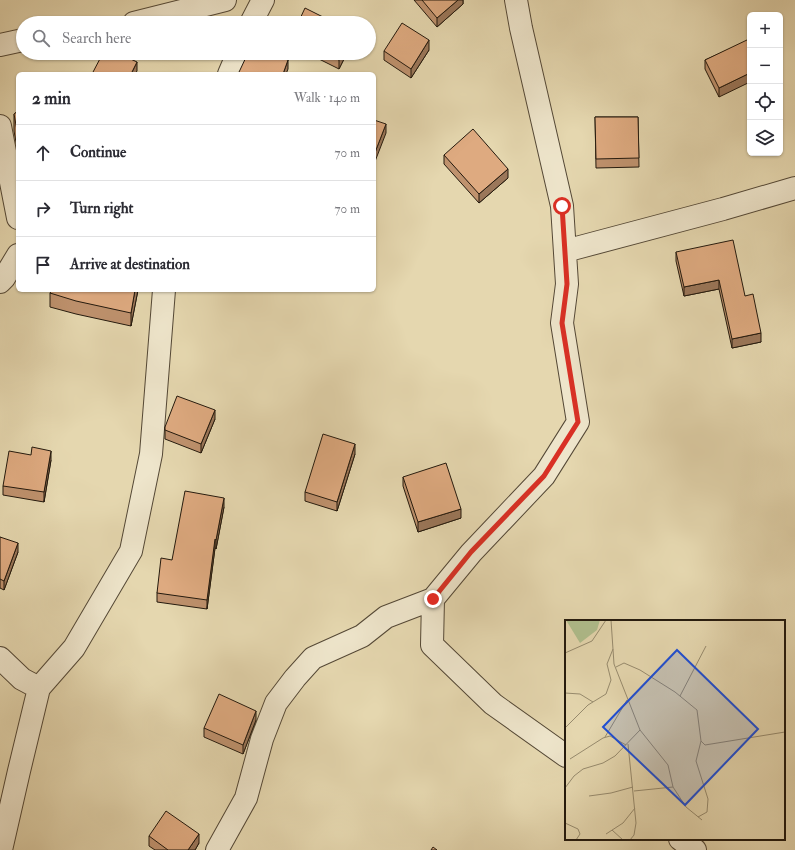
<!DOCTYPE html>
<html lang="en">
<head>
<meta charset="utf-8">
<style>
  body { margin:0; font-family:"IM FELL Double Pica",serif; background:#f2f2f3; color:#2b2b33 }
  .controls { position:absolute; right:12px; top:12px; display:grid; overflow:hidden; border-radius:6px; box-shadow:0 1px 3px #0004 }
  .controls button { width:36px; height:36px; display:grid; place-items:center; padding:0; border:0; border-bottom:1px solid #e1e1e2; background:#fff; color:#2b2b33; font:20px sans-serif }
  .stop { position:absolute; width:12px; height:12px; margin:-9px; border:3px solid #d93025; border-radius:50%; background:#fff }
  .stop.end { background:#d93025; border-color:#fff; box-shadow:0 1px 4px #0008 }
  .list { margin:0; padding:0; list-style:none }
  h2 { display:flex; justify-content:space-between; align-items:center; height:52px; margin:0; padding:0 16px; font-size:17px }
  h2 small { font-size:13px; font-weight:400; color:#7c7c81 }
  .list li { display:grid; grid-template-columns:26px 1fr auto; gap:12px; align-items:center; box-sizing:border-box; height:56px; padding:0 16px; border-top:1px solid #e1e1e2 }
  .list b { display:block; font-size:15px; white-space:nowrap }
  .list em { font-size:13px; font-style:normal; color:#7c7c81 }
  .icon { flex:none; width:22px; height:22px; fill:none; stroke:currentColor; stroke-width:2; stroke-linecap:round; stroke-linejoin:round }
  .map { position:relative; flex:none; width:795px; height:850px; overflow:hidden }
  .search { position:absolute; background:#fff; box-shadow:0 1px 3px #0004; left:16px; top:16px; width:360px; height:44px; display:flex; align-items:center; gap:10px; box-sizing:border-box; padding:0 14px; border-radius:22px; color:#7c7c81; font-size:15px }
  .panel { position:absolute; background:#fff; box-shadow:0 1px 3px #0004; left:16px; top:72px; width:360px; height:220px; border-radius:6px }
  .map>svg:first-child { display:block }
</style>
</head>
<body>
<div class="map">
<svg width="795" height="850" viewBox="0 0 795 850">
  <rect width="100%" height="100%" fill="#e5d7af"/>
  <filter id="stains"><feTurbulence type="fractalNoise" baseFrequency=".005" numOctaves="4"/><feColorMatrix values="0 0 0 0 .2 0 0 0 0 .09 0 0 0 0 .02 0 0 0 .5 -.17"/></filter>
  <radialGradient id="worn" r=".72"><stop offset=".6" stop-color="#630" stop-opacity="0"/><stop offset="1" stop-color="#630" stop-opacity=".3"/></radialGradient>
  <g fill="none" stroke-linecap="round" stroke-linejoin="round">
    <defs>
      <path id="minor" d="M516 0 521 28 562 206 567 284 562 323 578 422 544 476 471 553 433 599 432 645 493 704 566 756
        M134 23 225 0
        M251 23 263 0
        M0 45 23 40
        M229 74 238 53
        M0 126 18 218
        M565 251 723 209 795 188
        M0 282 4 278 18 255
        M0 658 22 679 39 688
        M680 839 695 850
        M1 850 19 771 39 688 74 648 131 551 151 454 164 290
        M217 850 246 798 262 739 276 703 295 678 313 658 362 636 386 617 433 599"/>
    </defs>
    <!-- minor casing -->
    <use href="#minor" stroke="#544836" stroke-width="24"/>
    <!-- minor -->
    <use href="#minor" stroke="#eee5cb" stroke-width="22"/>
  </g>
  <!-- wall -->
  <path fill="#bf926e" stroke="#23190d" d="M414 0H463V4L437 27Z
    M750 40 719 97 705 69V60Z
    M429 50 411 78 384 60V51Z
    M307 53H347L339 69Z
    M18 111V153L14 131V114Z
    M595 117H638L639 167 596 168Z
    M444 155 508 178 479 203 444 164Z
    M676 252 745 296 761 342 732 348 719 289 684 296 676 261Z
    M138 290 131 326 76 314 50 307V293Z
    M215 419 201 453 165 439V427Z
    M355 454 337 511 305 501V492Z
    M51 460 44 502 3 495V486Z
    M403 477 461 518 418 532 403 486Z
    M224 507 216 549 215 548 207 609 157 602V593L172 560Z
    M0 537 18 552 4 590 0 588Z
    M256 720 243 754 204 737V728Z
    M149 836 199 843 195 850H155L149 846Z"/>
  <!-- shaded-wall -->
  <path fill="#9b775a" stroke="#23190d" d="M458 0H463V4L437 27V18Z
    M429 40V50L411 78V69Z
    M343 53H347L339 69V60Z
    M288 60V69L286 74H283Z
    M137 62V71L135 74H131Z
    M750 73V82L719 97V88Z
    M386 124V133L374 164V155Z
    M508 169V178L479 203V194Z
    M719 280V289L684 296V287Z
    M135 290H138L131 326V313Z
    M761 333V342L732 348V339Z
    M215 410V419L201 453V444Z
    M355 444V454L337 511V502Z
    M51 451V460L44 502V492Z
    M224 498V507L216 549V540Z
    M461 509V518L418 532V522Z
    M215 539V548L207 609V600Z
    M18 543V552L4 590V581Z
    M256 711V720L243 754V745Z
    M199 834V843L195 850H188Z"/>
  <!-- building -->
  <path fill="#deaa80" stroke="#23190d" d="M422 0H458L437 18Z
    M305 8 335 23H298Z
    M402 23 429 40 411 69 384 51Z
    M749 39 750 40V73L719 88 705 60Z
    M103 53H118L137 62 131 74H92Z
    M248 53H264L288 60 283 74H238L240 70Z
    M325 53H343L339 60Z
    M18 111V136L14 114Z
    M595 117H638L639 158 596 159Z
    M374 120 386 124 374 155Z
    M473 129 508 169 479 194 444 155Z
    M733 240 745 296 753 294 761 333 732 339 719 280 684 287 676 252Z
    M52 290H135L131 313 76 301 50 293Z
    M177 396 215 410 201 444 165 430V427Z
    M323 434 355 444 337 502 305 492Z
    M32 447 51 451 44 492 3 486 9 451 31 455Z
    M446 463 461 509 418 522 403 477Z
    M185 491 224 498 216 540 215 539 207 600 157 593 161 558 172 560Z
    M0 537 18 543 4 581 0 579Z
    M219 694 256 711 243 745 204 728Z
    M166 811 199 834 188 850H168L149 836Z
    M433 847 437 850H431Z"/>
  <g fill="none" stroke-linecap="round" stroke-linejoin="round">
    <!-- route -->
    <path stroke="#d93025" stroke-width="5" d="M433 599 471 552 544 476 578 422 562 323 567 284 562 206"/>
  </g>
  <!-- overview -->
  <g transform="translate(565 620)">
    <rect width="220" height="220" fill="#e5d7af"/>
    <path d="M1 0H35L32 10 15 23Z" fill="#b0bf8e"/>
    <path fill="none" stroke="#978b6e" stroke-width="1" d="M46 0 49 44 75 110 103 145 108 167 121 187 137 200M0 33 27 21 41 0M51 47 59 43 75 50 110 72 132 90 136 121 140 125 220 112M0 73 15 74 28 82M115 76 141 26M0 108 23 85 41 74 46 60 42 44 48 29M40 117 62 80M63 124 71 203 69 215 65 220M5 139 38 118 45 116 61 125M0 168 9 156 18 149 38 143 50 136 75 110M69 171 108 167M24 176 46 173 68 167M133 197 142 192 143 179 131 141 136 121M0 203 13 209 15 214 11 220M47 210 58 220M41 214 58 203 70 188"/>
    <path fill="#1d4ed8" fill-opacity="0.15" stroke="#1d4ed8" stroke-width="2" d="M112 30 193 109 120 185 38 107Z"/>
    <rect width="220" height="220" fill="none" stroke="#23190d" stroke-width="2"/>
  </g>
  <rect width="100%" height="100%" filter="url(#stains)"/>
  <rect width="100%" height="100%" fill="url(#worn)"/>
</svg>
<div class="controls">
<button>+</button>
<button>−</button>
<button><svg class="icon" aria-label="locate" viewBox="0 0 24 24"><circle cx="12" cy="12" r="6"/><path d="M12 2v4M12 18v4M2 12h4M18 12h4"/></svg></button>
<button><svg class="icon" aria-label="layers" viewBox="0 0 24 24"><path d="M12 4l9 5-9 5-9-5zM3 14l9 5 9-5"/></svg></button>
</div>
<div class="stop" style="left:562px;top:206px"></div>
<div class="stop end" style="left:433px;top:599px"></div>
<div class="search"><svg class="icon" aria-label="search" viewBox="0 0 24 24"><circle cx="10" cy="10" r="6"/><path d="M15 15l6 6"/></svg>Search here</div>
<section class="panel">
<h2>2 min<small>Walk · 140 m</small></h2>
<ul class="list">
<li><svg class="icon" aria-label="ahead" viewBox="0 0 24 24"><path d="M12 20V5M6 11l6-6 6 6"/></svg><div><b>Continue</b></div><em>70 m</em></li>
<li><svg class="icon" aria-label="right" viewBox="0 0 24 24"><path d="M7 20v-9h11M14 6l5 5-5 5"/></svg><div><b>Turn right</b></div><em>70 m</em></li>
<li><svg class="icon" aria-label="arrive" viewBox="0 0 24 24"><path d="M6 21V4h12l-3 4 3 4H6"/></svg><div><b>Arrive at destination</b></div></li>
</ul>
</section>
</div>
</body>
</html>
